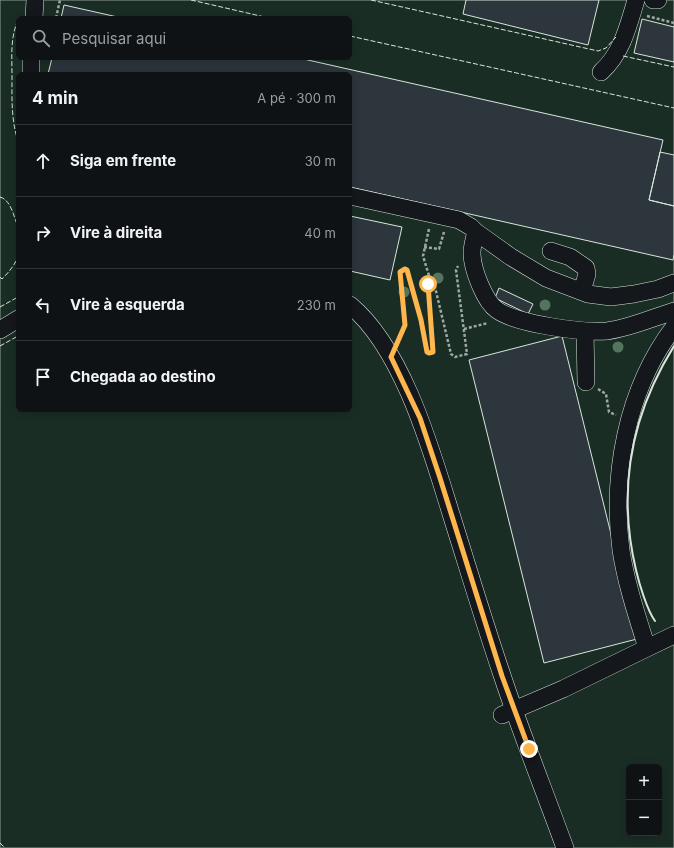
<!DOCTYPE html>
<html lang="pt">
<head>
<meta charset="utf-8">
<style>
  body { margin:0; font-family:Inter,sans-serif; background:#181b1e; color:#f1f3f6 }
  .controls { position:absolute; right:12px; bottom:12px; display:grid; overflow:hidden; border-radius:6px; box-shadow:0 2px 10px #0003 }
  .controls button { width:36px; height:36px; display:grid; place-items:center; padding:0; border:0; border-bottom:1px solid #2f3234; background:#0f1215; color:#f1f3f6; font:20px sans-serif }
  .stop { position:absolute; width:12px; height:12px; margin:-9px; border:3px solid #ffb74d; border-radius:50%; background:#fff }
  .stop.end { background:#ffb74d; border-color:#fff; box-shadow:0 1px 4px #0008 }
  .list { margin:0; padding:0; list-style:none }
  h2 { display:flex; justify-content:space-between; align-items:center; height:52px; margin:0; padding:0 16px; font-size:17px }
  h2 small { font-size:13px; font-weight:400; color:#9b9ea0 }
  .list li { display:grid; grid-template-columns:26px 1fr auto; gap:12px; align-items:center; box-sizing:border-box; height:72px; padding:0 16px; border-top:1px solid #2f3234 }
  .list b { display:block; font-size:15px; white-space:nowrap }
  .list em { font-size:13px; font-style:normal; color:#9b9ea0 }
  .icon { flex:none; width:22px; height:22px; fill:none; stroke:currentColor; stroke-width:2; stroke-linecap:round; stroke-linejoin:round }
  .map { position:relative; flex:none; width:674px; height:848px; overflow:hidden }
  .search { position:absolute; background:#0f1215; box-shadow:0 2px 10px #0003; left:16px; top:16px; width:336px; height:44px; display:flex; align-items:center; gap:10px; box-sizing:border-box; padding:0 14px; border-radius:6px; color:#9b9ea0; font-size:15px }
  .panel { position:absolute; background:#0f1215; box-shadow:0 2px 10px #0003; left:16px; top:72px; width:336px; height:340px; border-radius:6px }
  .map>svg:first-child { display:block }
</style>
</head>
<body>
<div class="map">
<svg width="674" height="848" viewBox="0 0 674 848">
  <rect width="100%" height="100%" fill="#14181c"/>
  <!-- green -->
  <path fill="#1a2d24" stroke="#939e99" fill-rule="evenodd" d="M0 0H674V848H0ZM18 18H350V58H18ZM18 74H350V410H18ZM629 767H659V833H629Z"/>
  <!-- building -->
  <path fill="#2c363c" stroke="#d8e6dc" d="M466 0H599L588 45 463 14Z
    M64 5 122 18H61Z
    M642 19 674 27V62L634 53Z
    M52 58H299L663 140 649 200 674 206V254L673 260 350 187V74H48Z
    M660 152 674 155V206L649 200Z
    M350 216 402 227 390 280 350 271Z
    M499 288 533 304 528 314 495 298Z
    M562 336 637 639 544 663 469 360Z"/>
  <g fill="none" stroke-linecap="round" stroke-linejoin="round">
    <defs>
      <path id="minor" d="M653 0H658
        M34 18 35 0
        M601 72C622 53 628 27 636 0
        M31 74V58
        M350 196 459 220 471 227 476 232 511 257 546 278 588 294 611 297 634 294 658 289 674 283
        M476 232C474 239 472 246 472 253 472 268 484 301 497 310 516 324 583 333 607 331 630 328 652 318 674 311
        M551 251 570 257 586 268 587 274 582 291
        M350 305C403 349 431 449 451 514 468 568 484 622 502 675 521 733 544 790 565 848
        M0 330 18 319
        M585 332 586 382
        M647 648 674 635
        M502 715 563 689 647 648C637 616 626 583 621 550 611 474 627 389 674 327"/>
    </defs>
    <!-- minor casing -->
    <use href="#minor" stroke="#d8e6dc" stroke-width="18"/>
    <!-- path -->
    <path stroke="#9da8a2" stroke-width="2.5" stroke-dasharray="3 2" stroke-linecap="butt" d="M647 16 674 23
      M56 18 60 0
      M429 229 423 256 431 282
      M424 247 439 249 444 232
      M464 329 488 323
      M398 340 405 325 400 272 405 269 407 270 421 320 428 352H432L434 350 428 285 429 283 433 282 434 283 451 354 455 357 467 354 456 270 458 266
      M598 389 606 394 609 412 616 415"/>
    <!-- minor -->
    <use href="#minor" stroke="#14181c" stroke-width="17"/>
    <!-- fence -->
    <path stroke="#d8e6dc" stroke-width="1" stroke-dasharray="5 2" stroke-linecap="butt" d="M191 0 269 18
      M371 0 598 51 606 48 616 37
      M18 20C10 38 12 57 12 76 12 98 11 120 18 141
      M350 36 674 108
      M623 56 674 67
      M0 197C11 200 14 217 18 227
      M0 277 2 279C9 272 14 266 18 257
      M0 307 18 297
      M0 346 18 336
      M0 843 5 848"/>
    <!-- wall -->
    <path stroke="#d8e6dc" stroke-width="2" d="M655 621C647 610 639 583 636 570 617 490 631 415 674 346"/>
  </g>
  <!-- trees -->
  <g fill="#55745f">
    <circle cx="438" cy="278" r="5.5"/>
    <circle cx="404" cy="292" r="5.5"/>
    <circle cx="545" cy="305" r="5.5"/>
    <circle cx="618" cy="347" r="5.5"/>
  </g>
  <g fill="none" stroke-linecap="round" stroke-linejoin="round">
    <!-- route -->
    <path stroke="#ffb74d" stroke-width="5" d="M428 284 433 352 429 353 427 352 421 320 407 270 405 269 400 272 405 325 391 357 420 418 440 478 502 676 529 749"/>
  </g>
</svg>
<div class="controls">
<button>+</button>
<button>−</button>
</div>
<div class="stop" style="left:428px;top:284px"></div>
<div class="stop end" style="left:529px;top:749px"></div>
<div class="search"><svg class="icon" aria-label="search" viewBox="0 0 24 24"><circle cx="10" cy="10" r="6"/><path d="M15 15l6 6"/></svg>Pesquisar aqui</div>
<section class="panel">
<h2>4 min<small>A pé · 300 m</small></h2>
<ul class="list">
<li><svg class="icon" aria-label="ahead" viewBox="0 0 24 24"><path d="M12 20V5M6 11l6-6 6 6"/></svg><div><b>Siga em frente</b></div><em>30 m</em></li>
<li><svg class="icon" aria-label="right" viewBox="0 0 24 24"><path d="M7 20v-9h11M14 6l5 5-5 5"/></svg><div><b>Vire à direita</b></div><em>40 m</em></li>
<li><svg class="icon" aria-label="left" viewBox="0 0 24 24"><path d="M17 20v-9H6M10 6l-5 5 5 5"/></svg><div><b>Vire à esquerda</b></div><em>230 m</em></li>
<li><svg class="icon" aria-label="arrive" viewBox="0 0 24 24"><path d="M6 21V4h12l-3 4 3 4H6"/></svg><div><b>Chegada ao destino</b></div></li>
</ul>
</section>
</div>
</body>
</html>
